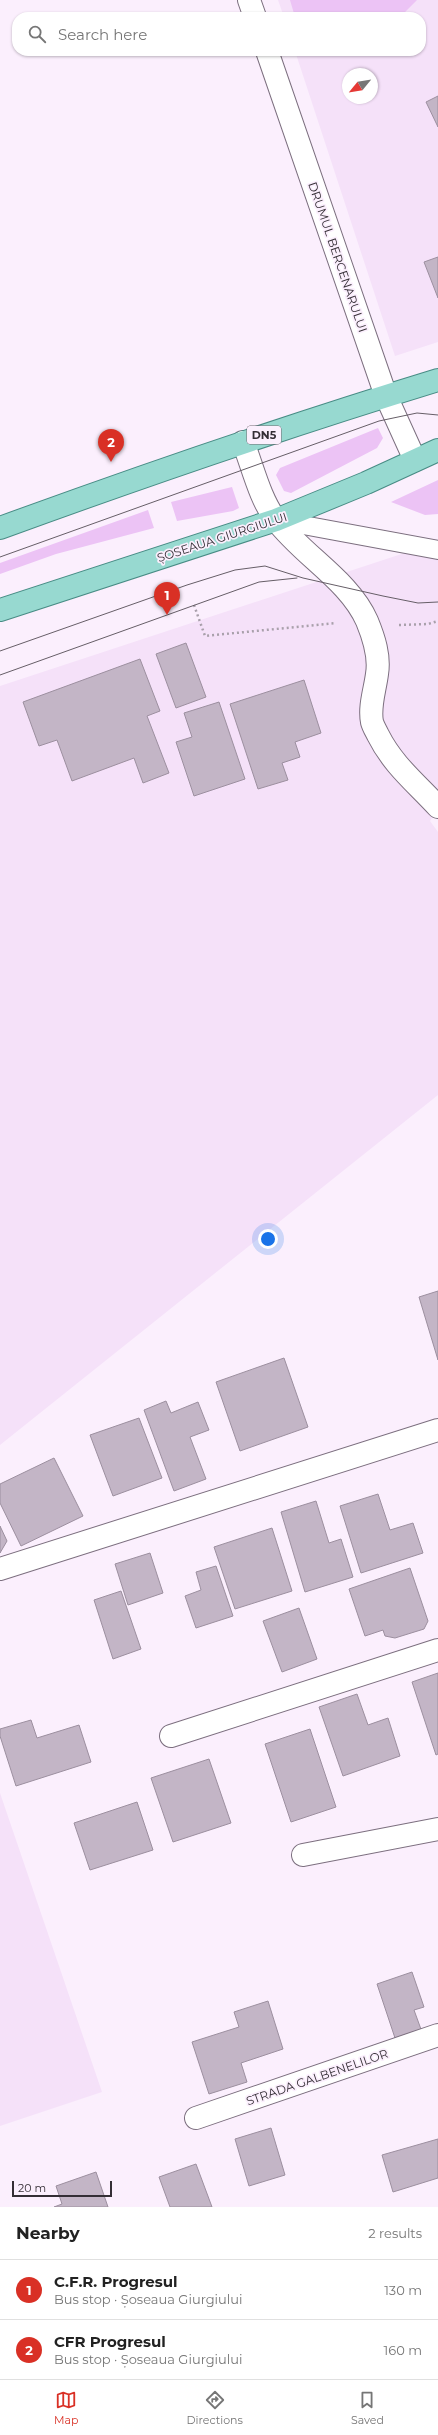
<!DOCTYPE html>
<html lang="en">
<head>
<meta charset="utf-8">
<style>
  body { margin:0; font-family:Montserrat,sans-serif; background:#f6f6f6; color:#222 }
  .compass { position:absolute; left:342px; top:68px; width:36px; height:36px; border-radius:50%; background:#fff; box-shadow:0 1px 3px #0004; rotate:240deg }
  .scale { position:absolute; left:12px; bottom:10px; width:100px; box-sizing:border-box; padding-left:4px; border:2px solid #342e35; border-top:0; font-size:11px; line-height:14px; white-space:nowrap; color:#342e35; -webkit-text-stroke:3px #fbeffd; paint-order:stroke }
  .you { position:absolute; left:268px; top:1239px; width:14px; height:14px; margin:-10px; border:3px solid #fff; border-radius:50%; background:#1a73e8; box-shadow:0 0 0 6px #1a73e833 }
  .badge { display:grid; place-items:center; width:26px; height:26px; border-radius:50%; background:#d93025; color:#fff; font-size:13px; font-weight:700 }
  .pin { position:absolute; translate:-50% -33px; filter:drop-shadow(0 1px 2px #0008) }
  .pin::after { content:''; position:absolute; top:21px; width:14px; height:12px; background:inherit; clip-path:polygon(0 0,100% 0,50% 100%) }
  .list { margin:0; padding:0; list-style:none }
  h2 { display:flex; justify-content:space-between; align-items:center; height:52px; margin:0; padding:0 16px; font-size:17px }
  h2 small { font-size:13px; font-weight:400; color:#767676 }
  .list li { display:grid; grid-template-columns:26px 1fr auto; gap:12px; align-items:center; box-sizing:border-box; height:60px; padding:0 16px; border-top:1px solid #e0e0e0 }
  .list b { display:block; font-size:15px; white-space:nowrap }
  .list p { margin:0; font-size:13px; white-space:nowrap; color:#767676 }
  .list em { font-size:13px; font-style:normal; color:#767676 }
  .icon { flex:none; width:22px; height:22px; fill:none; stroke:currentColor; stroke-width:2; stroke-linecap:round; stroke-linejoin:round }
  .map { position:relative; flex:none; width:438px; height:2207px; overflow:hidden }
  .search { position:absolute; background:#fff; box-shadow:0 1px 3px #0004; left:12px; right:12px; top:12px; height:44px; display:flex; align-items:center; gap:10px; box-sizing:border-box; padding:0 14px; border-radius:16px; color:#767676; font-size:15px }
  .sheet { height:172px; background:#fff }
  nav { display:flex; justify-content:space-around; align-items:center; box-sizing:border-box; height:56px; border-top:1px solid #e0e0e0; background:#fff; font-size:11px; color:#767676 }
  nav a { display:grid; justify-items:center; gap:2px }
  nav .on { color:#d93025 }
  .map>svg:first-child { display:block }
</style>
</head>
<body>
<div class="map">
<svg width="438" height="2207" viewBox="0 0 438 2207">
  <rect width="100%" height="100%" fill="#fbeffd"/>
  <!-- built -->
  <path fill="#f5e1f9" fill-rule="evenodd" d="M278 0H438V342L395 356 295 51H421V17H284ZM348 74H372V98H348Z
    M438 542V809L430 821 438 832V1095L0 1445V686Z
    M0 1793 102 2092 0 2126Z"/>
  <!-- green -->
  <path fill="#ecc3f5" d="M290 0H417L403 14 395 17H295Z
    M378 428 383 438 377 448 291 493 284 491 276 475 280 468Z
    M438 480V514L425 515 391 502Z
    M232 487 239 508 233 511 177 521 171 502Z
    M148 510 154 528 56 554 0 574V563Z"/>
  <!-- building -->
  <path fill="#c3b5c6" stroke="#9c8f9f" d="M438 96V127L426 102Z
    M438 257V298L424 262Z
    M186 643 206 697 176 708 156 654Z
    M140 659 160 711 147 716 169 773 143 783 134 758 72 781 57 740 39 746 23 702Z
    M304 680 321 733 295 742 300 757 282 763 288 780 258 789 230 704Z
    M219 702 245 779 194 796 176 742 192 737 184 713Z
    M438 1291V1360L419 1297Z
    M284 1358 308 1427 240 1451 216 1382Z
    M166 1401 171 1413 198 1402 209 1430 190 1437 206 1479 174 1491 144 1410Z
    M139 1418 162 1478 113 1496 90 1435Z
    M54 1458 83 1516 21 1546 0 1503V1484Z
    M378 1494 390 1530 413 1523 423 1553 361 1573 340 1506Z
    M316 1501 329 1543 341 1539 353 1577 305 1592 281 1512Z
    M0 1526 7 1541 0 1553Z
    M272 1528 292 1591 235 1609 214 1547Z
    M150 1553 163 1593 128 1605 115 1564Z
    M216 1566 233 1616 196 1628 185 1596 201 1590 196 1572Z
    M410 1568 428 1621 424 1629 395 1638 385 1636 383 1630 365 1636 349 1589Z
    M121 1591 141 1649 113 1659 94 1600Z
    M299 1608 317 1659 282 1672 263 1621Z
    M438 1673V1754L436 1755 412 1682Z
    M357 1694 368 1725 388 1718 400 1756 343 1776 319 1707Z
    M31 1720 37 1738 79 1725 91 1762 16 1786 0 1736V1729Z
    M310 1729 336 1807 291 1822 265 1744Z
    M209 1759 231 1823 173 1842 151 1778Z
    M137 1802 153 1850 90 1870 74 1823Z
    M412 1972 424 2007 414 2010 422 2032 396 2041 377 1984Z
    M268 2001 283 2049 241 2063 247 2082 209 2094 192 2042 239 2027 234 2012Z
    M271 2128 285 2175 249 2186 235 2139Z
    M438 2139V2178L393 2192 382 2155Z
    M196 2164 212 2207H170L159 2177Z
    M96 2172 108 2207H54L62 2204 56 2186Z"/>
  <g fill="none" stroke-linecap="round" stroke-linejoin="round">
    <defs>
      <path id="service" d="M276 520 438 550"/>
      <path id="minor" d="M243 442C253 468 260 499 276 520 303 556 349 580 367 621 374 638 380 656 377 674 375 690 369 706 372 722 373 726 376 731 378 735 393 765 416 783 438 807
        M0 1569 438 1430
        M171 1736 438 1650
        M303 1855 438 1829
        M196 2118 438 2035"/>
      <path id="tertiary" d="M249 0 255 17
        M267 51 386 396 415 460"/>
      <path id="primary" d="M0 528C145 475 291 425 438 380
        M0 610 276 520 366 483 438 450"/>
    </defs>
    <!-- service casing -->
    <use href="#service" stroke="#7c6f7f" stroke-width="20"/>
    <!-- minor casing -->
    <use href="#minor" stroke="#7c6f7f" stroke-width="24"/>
    <!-- tertiary casing -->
    <use href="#tertiary" stroke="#7c6f7f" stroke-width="24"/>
    <!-- primary casing -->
    <use href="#primary" stroke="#488c85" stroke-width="24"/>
    <!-- path -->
    <path stroke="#a9a0ab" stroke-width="2.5" stroke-dasharray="2 3" stroke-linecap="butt" d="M194 605 205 636 336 623
      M399 625 428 624 438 621"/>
    <!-- service -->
    <use href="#service" stroke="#fff" stroke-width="18"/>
    <!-- minor -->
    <use href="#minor" stroke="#fff" stroke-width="22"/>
    <!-- tertiary -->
    <use href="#tertiary" stroke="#fff" stroke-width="22"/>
    <!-- primary -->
    <use href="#primary" stroke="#97d9d0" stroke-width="22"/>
    <!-- tram -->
    <path stroke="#665e67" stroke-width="1" d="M0 557 379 421 417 413 438 415
      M0 651 187 585 235 570 265 566 303 578 383 596 418 603 438 602
      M0 675 259 582 297 578"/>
  </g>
  <g text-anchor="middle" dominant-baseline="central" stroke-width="3.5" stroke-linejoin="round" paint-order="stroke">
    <!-- shield labels -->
    <rect fill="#fbeffd" stroke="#706871" stroke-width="1" x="247" y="426" width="34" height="18" rx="3"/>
    <g font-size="11" font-weight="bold" fill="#342e35">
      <text x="264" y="435">DN5</text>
    </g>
    <!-- street labels -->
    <g font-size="12" fill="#342e35" stroke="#fbeffd">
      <text transform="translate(338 257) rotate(71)">DRUMUL BERCENARULUI</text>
      <text transform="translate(222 537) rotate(-18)">ȘOSEAUA GIURGIULUI</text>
      <text transform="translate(317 2077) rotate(-19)">STRADA GALBENELILOR</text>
    </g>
  </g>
</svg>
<svg class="compass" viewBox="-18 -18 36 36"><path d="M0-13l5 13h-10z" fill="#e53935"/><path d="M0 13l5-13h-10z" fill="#767676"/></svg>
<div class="scale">20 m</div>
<div class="you"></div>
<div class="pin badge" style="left:167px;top:615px">1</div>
<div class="pin badge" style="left:111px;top:462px">2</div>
<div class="search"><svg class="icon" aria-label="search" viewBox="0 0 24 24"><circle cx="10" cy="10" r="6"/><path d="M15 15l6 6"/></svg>Search here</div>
</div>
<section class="sheet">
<h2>Nearby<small>2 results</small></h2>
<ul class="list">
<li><span class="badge">1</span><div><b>C.F.R. Progresul</b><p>Bus stop · Șoseaua Giurgiului</p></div><em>130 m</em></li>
<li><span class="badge">2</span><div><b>CFR Progresul</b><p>Bus stop · Șoseaua Giurgiului</p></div><em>160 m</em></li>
</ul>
</section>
<nav>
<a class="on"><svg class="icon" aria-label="map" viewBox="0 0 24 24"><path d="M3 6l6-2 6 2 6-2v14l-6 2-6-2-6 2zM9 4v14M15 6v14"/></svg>Map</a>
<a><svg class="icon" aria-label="directions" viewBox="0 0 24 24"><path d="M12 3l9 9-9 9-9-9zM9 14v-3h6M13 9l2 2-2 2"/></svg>Directions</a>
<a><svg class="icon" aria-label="saved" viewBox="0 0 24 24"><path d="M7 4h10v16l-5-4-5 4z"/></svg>Saved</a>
</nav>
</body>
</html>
